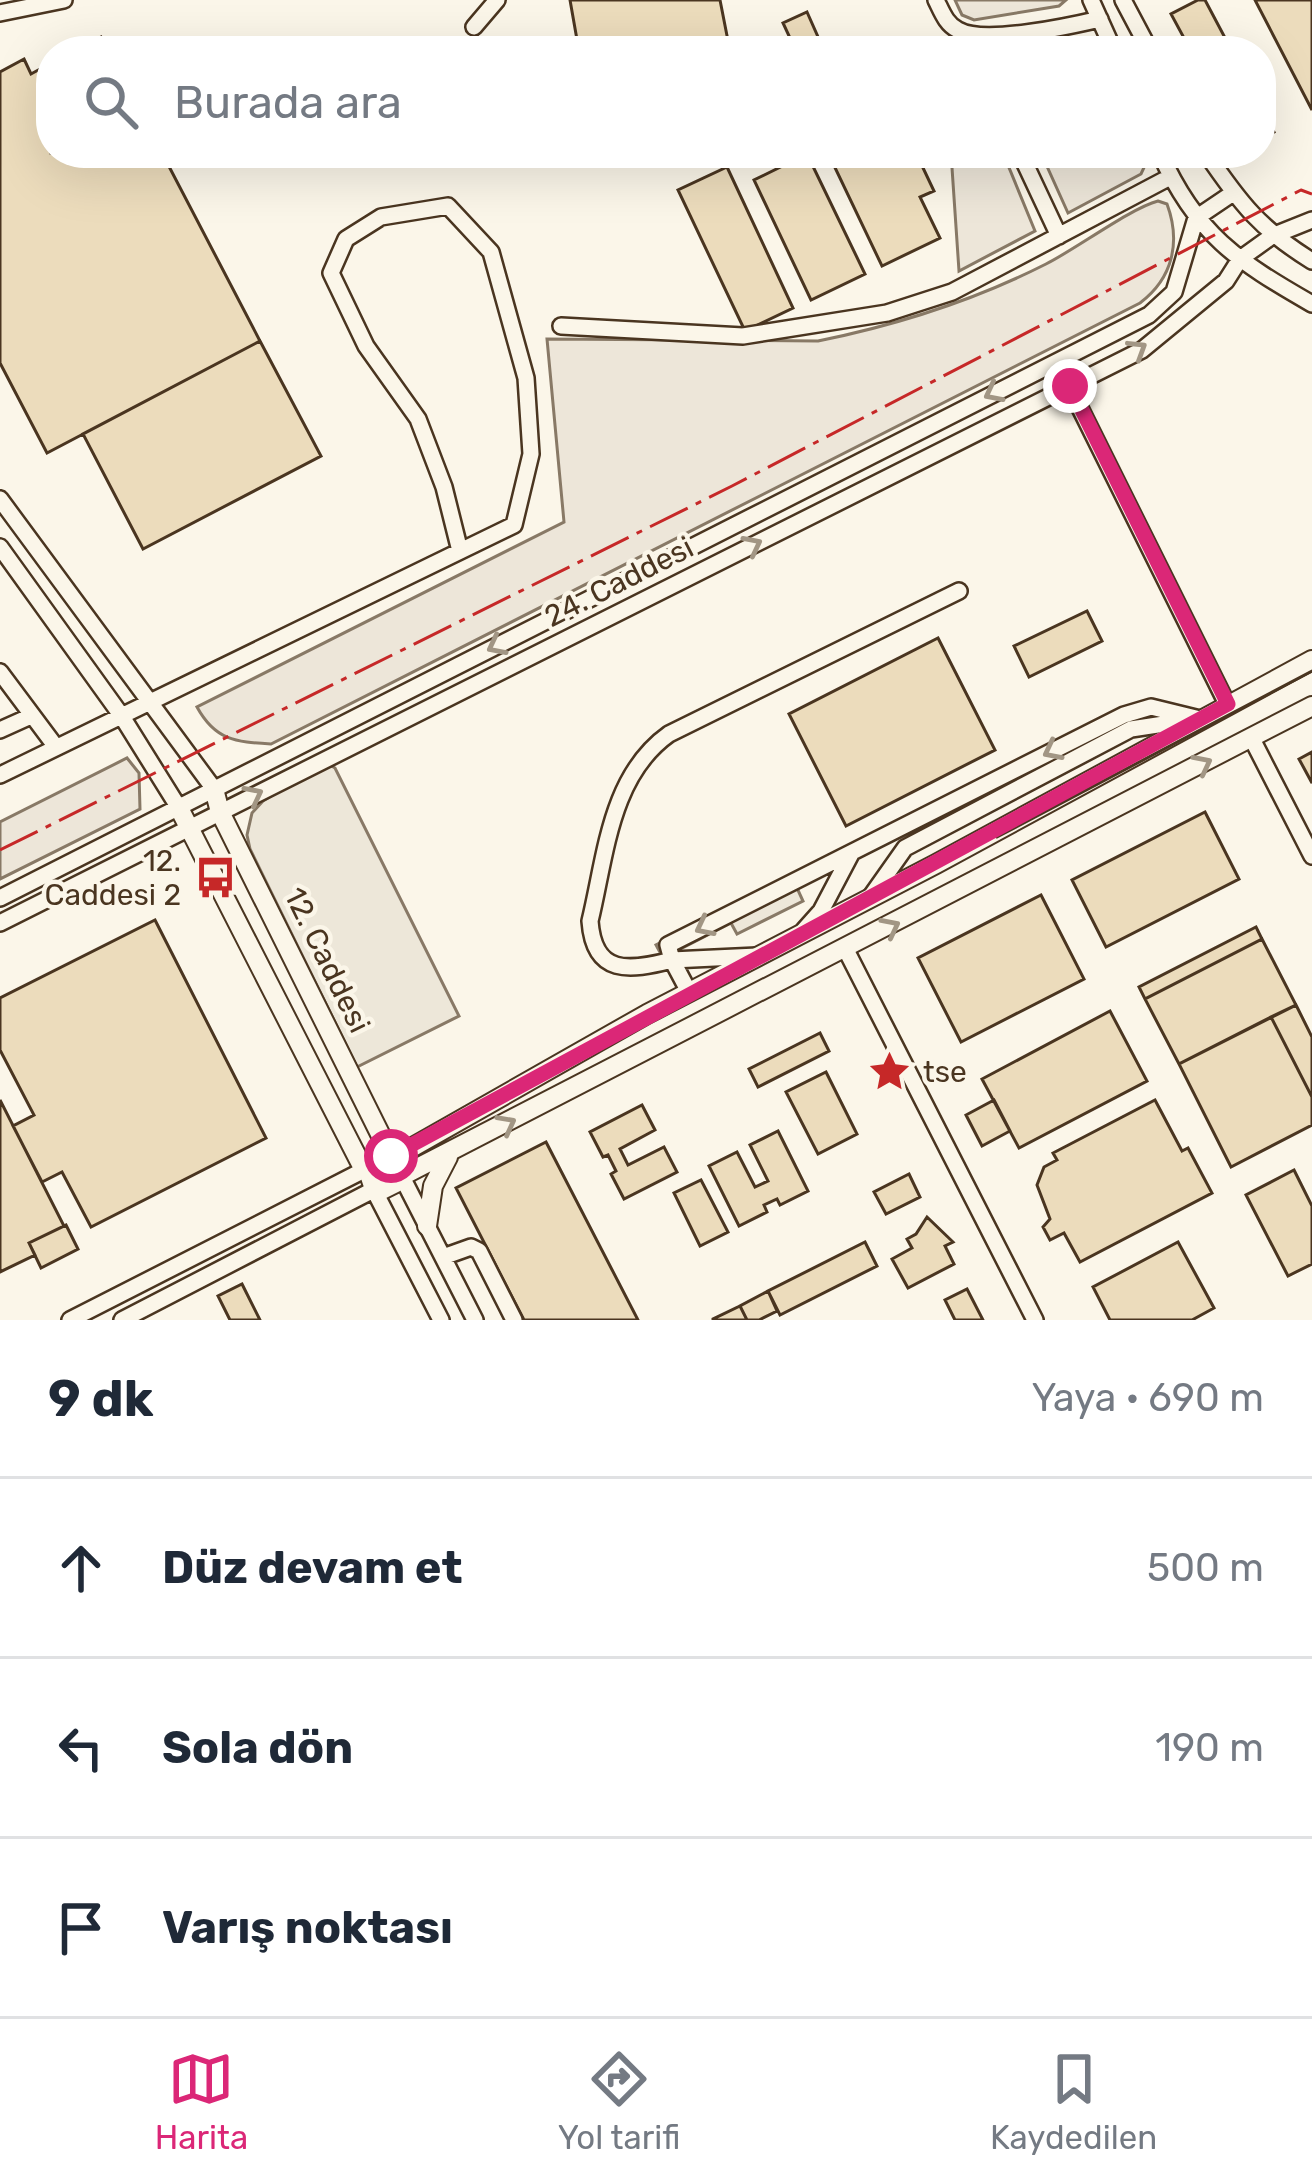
<!DOCTYPE html>
<html lang="tr">
<head>
<meta charset="utf-8">
<style>
  body { margin:0; font-family:Rubik,sans-serif; background:#f2f2f3; color:#1f2937 }
  .stop { position:absolute; width:36px; height:36px; margin:-27px; border:9px solid #db2777; border-radius:50%; background:#fff }
  .stop.end { background:#db2777; border-color:#fff; box-shadow:0 3px 12px #0008 }
  .list { margin:0; padding:0; list-style:none }
  h2 { display:flex; justify-content:space-between; align-items:center; height:156px; margin:0; padding:0 48px; font-size:51px }
  h2 small { font-size:39px; font-weight:400; color:#747a83 }
  .list li { display:grid; grid-template-columns:78px 1fr auto; gap:36px; align-items:center; box-sizing:border-box; height:180px; padding:0 48px; border-top:3px solid #e0e1e3 }
  .list b { display:block; font-size:45px; white-space:nowrap }
  .list em { font-size:39px; font-style:normal; color:#747a83 }
  .icon { flex:none; width:66px; height:66px; fill:none; stroke:currentColor; stroke-width:2; stroke-linecap:round; stroke-linejoin:round }
  .map { position:relative; flex:none; width:1312px; height:1320px; overflow:hidden }
  .search { position:absolute; background:#fff; box-shadow:0 12px 48px #0002; left:36px; right:36px; top:36px; height:132px; display:flex; align-items:center; gap:30px; box-sizing:border-box; padding:0 42px; border-radius:48px; color:#747a83; font-size:45px }
  .sheet { height:696px; background:#fff }
  nav { display:flex; justify-content:space-around; align-items:center; box-sizing:border-box; height:168px; border-top:3px solid #e0e1e3; background:#fff; font-size:33px; color:#747a83 }
  nav a { display:grid; justify-items:center; gap:6px }
  nav .on { color:#db2777 }
  .map>svg:first-child { display:block }
</style>
</head>
<body>
<div class="map">
<svg width="1312" height="1320" viewBox="0 0 1312 1320">
  <rect width="100%" height="100%" fill="#fbf6e9"/>
  <!-- green -->
  <path fill="#ede6d9" stroke="#887966" stroke-width="3" d="M955 0H1066L1059 6 974 20 962 15Z
    M951 153H1003L1035 231 959 271Z
    M1041 153H1145L1147 161 1141 174 1068 213Z
    M1158 201 1167 204C1181 242 1173 278 1140 303L271 744C235 742 215 740 197 707L564 522 547 339 818 341C897 325 973 301 1046 264 1076 249 1131 208 1158 201Z
    M127 758 139 773 140 809 0 879V822Z"/>
  <!-- parking -->
  <path fill="#ede7d9" stroke="#887966" stroke-width="3" d="M328 764 335 768 459 1016 357 1067 250 849 247 835 252 813 263 801 321 765Z
    M834 854 797 888 803 901 737 934 731 923 663 958 656 945Z"/>
  <!-- building -->
  <path fill="#ecdcbc" stroke="#4a3520" stroke-width="3" d="M570 0H720L730 51H579Z
    M1198 0H1205L1232 51H1191L1171 14Z
    M1255 0H1312V110Z
    M807 12 822 46 796 51 783 23Z
    M101 37 108 51H75Z
    M24 59 31 74 51 63V153H162L260 341 47 453 0 363V72Z
    M1261 106 1274 132 1261 138Z
    M828 153H916L934 191 920 197 940 238 882 266Z
    M807 154 865 274 811 300 754 180Z
    M727 167 793 308 745 331 678 190Z
    M260 341 321 456 143 549 83 434Z
    M1087 611 1102 641 1029 677 1014 646Z
    M938 638 995 750 846 826 789 714Z
    M1312 752V783L1299 759Z
    M1205 812 1239 879 1106 947 1072 880Z
    M1041 895 1084 979 961 1042 918 958Z
    M155 920 266 1138 91 1227 62 1172 42 1182 13 1126 34 1115 0 1050V998Z
    M1256 927 1262 939 1145 999 1139 987Z
    M1262 939 1296 1005 1179 1064 1145 999Z
    M1296 1005 1312 1037V1097L1271 1017Z
    M1110 1011 1147 1081 1019 1148 982 1079Z
    M1271 1017 1312 1097V1125L1231 1167 1179 1064Z
    M820 1033 829 1051 758 1087 749 1069Z
    M826 1072 857 1134 818 1154 786 1092Z
    M0 1100 64 1226 29 1243 35 1255 0 1272Z
    M994 1100 1010 1131 982 1146 966 1115Z
    M1155 1100 1182 1151 1188 1148 1212 1193 1080 1262 1064 1233 1050 1240 1043 1227 1050 1219 1037 1185 1044 1167 1057 1160 1053 1153Z
    M642 1105 655 1130 620 1149 628 1165 664 1147 677 1172 624 1199 611 1174 616 1171 608 1155 603 1157 590 1132Z
    M778 1131 808 1191 780 1205 777 1199 764 1205 767 1212 739 1226 709 1166 737 1152 755 1187 768 1181 750 1145Z
    M546 1142 638 1320H524L456 1188Z
    M1294 1170 1312 1206V1264L1288 1276 1246 1195Z
    M909 1174 920 1197 886 1214 874 1192Z
    M701 1180 728 1232 700 1246 674 1193Z
    M927 1217 953 1242 945 1246 954 1264 908 1288 892 1259 912 1248 907 1239 916 1234Z
    M66 1225 78 1249 41 1268 29 1243Z
    M865 1242 877 1266 780 1315 768 1291Z
    M1178 1242 1214 1308 1192 1320H1110L1093 1287Z
    M242 1284 260 1320H230L218 1296Z
    M967 1289 983 1320H955L945 1300Z
    M768 1291 777 1311 759 1320H747L740 1306Z
    M740 1306 747 1320H713V1319Z"/>
  <g fill="none" stroke-linecap="round" stroke-linejoin="round">
    <defs>
      <path id="minor" d="M936 0C942 12 946 24 958 30 984 45 1070 26 1100 19
        M1091 0 1114 51
        M1123 0 1150 51
        M0 13 64 0
        M474 27 497 0
        M1020 153 1059 236
        M1160 153C1196 234 1237 261 1312 304
        M1206 153C1240 203 1260 229 1312 261
        M561 326 743 336 887 313 952 292 1170 177
        M1069 386 1227 704
        M0 499 214 789
        M0 547 121 715 179 808
        M0 672 56 747
        M0 730 31 716
        M1252 739 1312 856
        M0 775 514 525 531 454 526 378 491 252 448 206 381 217 346 239 331 273 366 346 418 419 444 487 460 551
        M0 898 1149 315 1174 292 1196 218 1233 193
        M869 899 905 848 1131 729 1197 719
        M0 923 1142 350 1226 281 1240 259 1272 236 1312 220
        M804 930 821 911 851 854
        M846 950 1035 1320
        M757 956 672 960 668 945 1124 715 1151 707 1200 719
        M689 992 672 960C629 971 594 976 590 921 606 855 610 776 669 734L959 591
        M403 1179 475 1320
        M375 1192 441 1320
        M443 1257 471 1247 479 1251 514 1320
        M70 1320 364 1170
        M122 1320 377 1188"/>
      <path id="major" d="M214 789 220 812 391 1156
        M179 808 364 1170 368 1171
        M390 1160 647 1014 936 864 1312 660
        M368 1171 373 1186 382 1190 396 1183 397 1168
        M398 1178 1312 706
        M427 1226 433 1186 448 1157"/>
    </defs>
    <!-- minor casing -->
    <use href="#minor" stroke="#4a3520" stroke-width="20"/>
    <!-- major casing -->
    <use href="#major" stroke="#4a3520" stroke-width="22"/>
    <!-- minor -->
    <use href="#minor" stroke="#fbf6e9" stroke-width="15"/>
    <!-- major -->
    <use href="#major" stroke="#fbf6e9" stroke-width="18"/>
    <!-- tram -->
    <path stroke="#4a3520" stroke-width="3" d="M997 837 1312 671"/>
    <!-- power -->
    <path stroke="#c62828" stroke-width="3" stroke-dasharray="42 9 6 9" stroke-linecap="butt" d="M0 850 732 486 1301 190 1312 194"/>
  </g>
  <!-- one-way arrows -->
  <defs><path id="oneway-chevron" d="M-2-3.5L2.5 0L-2 3.5" fill="none" stroke-width="1.6" stroke-linecap="round" stroke-linejoin="round" transform="scale(3)"/></defs>
  <g stroke="#a29684">
    <use href="#oneway-chevron" transform="translate(1138 349) rotate(-32)"/>
    <use href="#oneway-chevron" transform="translate(993 393) rotate(153)"/>
    <use href="#oneway-chevron" transform="translate(753 545) rotate(-27)"/>
    <use href="#oneway-chevron" transform="translate(496 646) rotate(153)"/>
    <use href="#oneway-chevron" transform="translate(1052 751) rotate(153)"/>
    <use href="#oneway-chevron" transform="translate(1203 764) rotate(-27)"/>
    <use href="#oneway-chevron" transform="translate(254 795) rotate(-27)"/>
    <use href="#oneway-chevron" transform="translate(704 927) rotate(153)"/>
    <use href="#oneway-chevron" transform="translate(891 927) rotate(-27)"/>
    <use href="#oneway-chevron" transform="translate(507 1124) rotate(-28)"/>
  </g>
  <g fill="none" stroke-linecap="round" stroke-linejoin="round">
    <!-- route -->
    <path stroke="#db2777" stroke-width="15" d="M391 1156 1228 704 1070 386"/>
  </g>
  <!-- icons -->
  <defs>
    <symbol id="bus-bare" viewBox="-9 -9 18 18"><path d="M-5-6H5V4H4V6H2V4H-2V6H-4V4H-5ZM-3.5-4V0h7V-4ZM-3.5 1.2v1.5H-2V1.2ZM2 1.2v1.5H3.5V1.2Z" fill="#c62828" stroke="#fbf6e9" stroke-width="2.5" paint-order="stroke"/></symbol>
    <symbol id="sight-bare" viewBox="-9 -9 18 18"><path d="M0-6L1.8-2.2L6-1.7L2.9 1.2L3.7 5.4L0 3.3L-3.7 5.4L-2.9 1.2L-6-1.7L-1.8-2.2Z" fill="#c62828" stroke="#fbf6e9" stroke-width="2.5" paint-order="stroke"/></symbol>
  </defs>
  <g fill-rule="evenodd">
    <use href="#bus-bare" x="186" y="848" width="59" height="59"/>
    <use href="#sight-bare" x="860" y="1042" width="59" height="59"/>
  </g>
  <g text-anchor="middle" dominant-baseline="central" stroke-width="9" stroke-linejoin="round" paint-order="stroke">
    <!-- street labels -->
    <g font-size="30" fill="#4a3520" stroke="#fbf6e9">
      <text transform="translate(619 582) rotate(-27)">24. Caddesi</text>
      <text transform="translate(327 960) rotate(64)">12. Caddesi</text>
    </g>
    <!-- poi labels -->
    <g font-size="30" fill="#4a3520" stroke="#fbf6e9" text-anchor="end">
      <text x="181" y="861">12.<tspan x="181" dy="34">Caddesi 2</tspan></text>
      <text x="923" y="1072" text-anchor="start">tse</text>
    </g>
  </g>
</svg>
<div class="stop" style="left:391px;top:1156px"></div>
<div class="stop end" style="left:1070px;top:386px"></div>
<div class="search"><svg class="icon" aria-label="search" viewBox="0 0 24 24"><circle cx="10" cy="10" r="6"/><path d="M15 15l6 6"/></svg>Burada ara</div>
</div>
<section class="sheet">
<h2>9 dk<small>Yaya · 690 m</small></h2>
<ul class="list">
<li><svg class="icon" aria-label="ahead" viewBox="0 0 24 24"><path d="M12 20V5M6 11l6-6 6 6"/></svg><div><b>Düz devam et</b></div><em>500 m</em></li>
<li><svg class="icon" aria-label="left" viewBox="0 0 24 24"><path d="M17 20v-9H6M10 6l-5 5 5 5"/></svg><div><b>Sola dön</b></div><em>190 m</em></li>
<li><svg class="icon" aria-label="arrive" viewBox="0 0 24 24"><path d="M6 21V4h12l-3 4 3 4H6"/></svg><div><b>Varış noktası</b></div></li>
</ul>
</section>
<nav>
<a class="on"><svg class="icon" aria-label="map" viewBox="0 0 24 24"><path d="M3 6l6-2 6 2 6-2v14l-6 2-6-2-6 2zM9 4v14M15 6v14"/></svg>Harita</a>
<a><svg class="icon" aria-label="directions" viewBox="0 0 24 24"><path d="M12 3l9 9-9 9-9-9zM9 14v-3h6M13 9l2 2-2 2"/></svg>Yol tarifi</a>
<a><svg class="icon" aria-label="saved" viewBox="0 0 24 24"><path d="M7 4h10v16l-5-4-5 4z"/></svg>Kaydedilen</a>
</nav>
</body>
</html>
